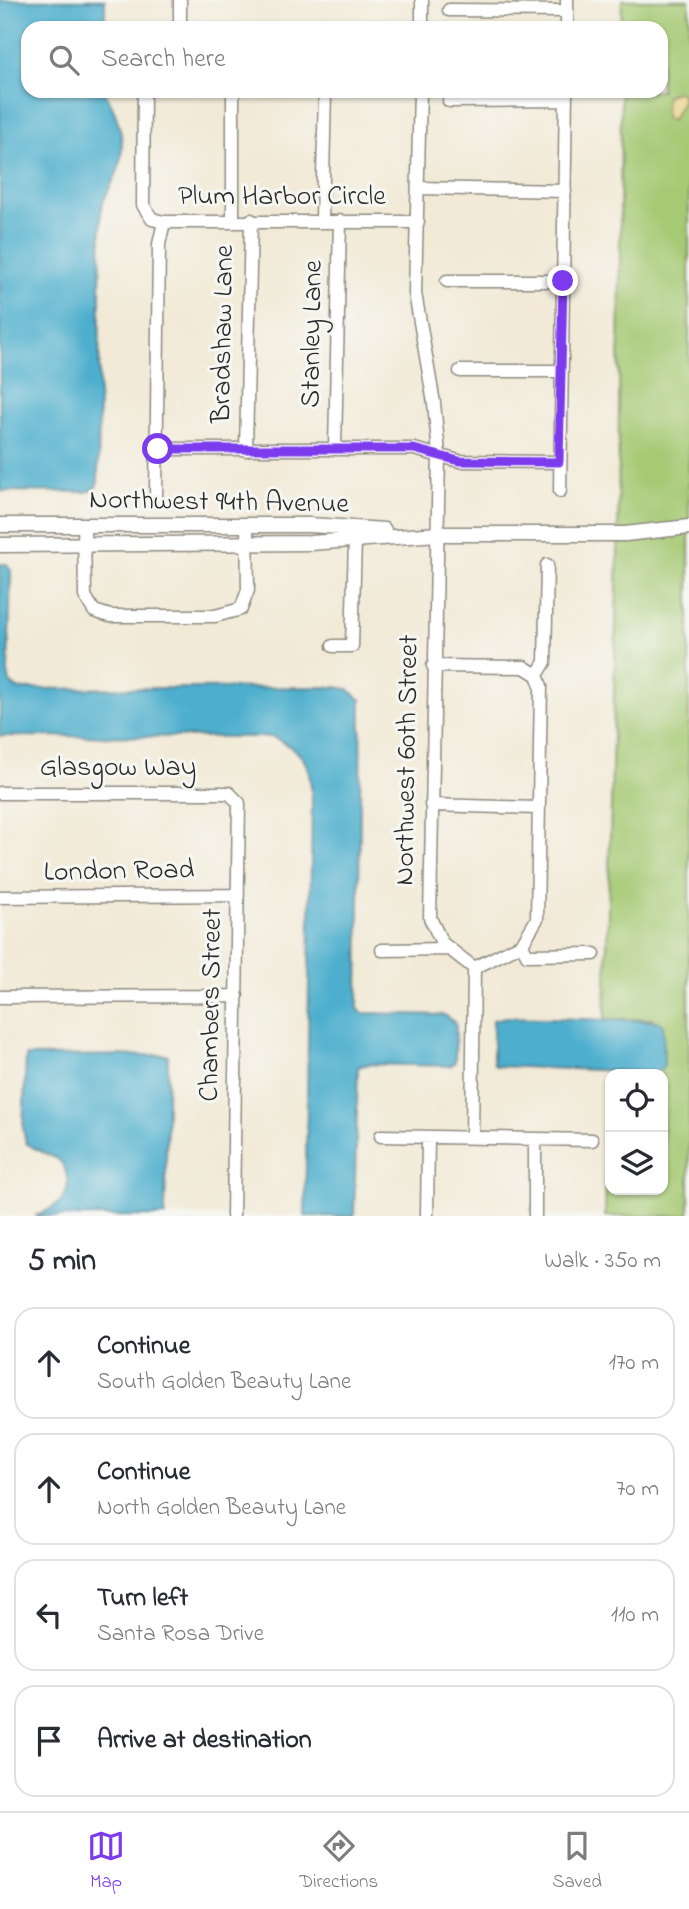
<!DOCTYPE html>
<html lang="en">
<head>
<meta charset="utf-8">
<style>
  body { margin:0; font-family:"Indie Flower",sans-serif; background:#f2f2f3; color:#2b2b33 }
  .controls { position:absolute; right:21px; bottom:21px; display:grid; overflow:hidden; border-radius:14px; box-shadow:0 2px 5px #0004 }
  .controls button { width:63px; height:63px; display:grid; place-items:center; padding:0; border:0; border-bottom:2px solid #e1e1e2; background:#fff; color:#2b2b33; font:35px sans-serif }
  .stop { position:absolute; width:21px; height:21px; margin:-16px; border:5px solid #7c3aed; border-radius:50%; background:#fff }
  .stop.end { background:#7c3aed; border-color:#fff; box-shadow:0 2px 7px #0008 }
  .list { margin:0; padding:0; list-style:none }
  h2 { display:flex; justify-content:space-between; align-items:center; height:91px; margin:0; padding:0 28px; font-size:30px }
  h2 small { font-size:23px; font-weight:400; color:#7c7c81 }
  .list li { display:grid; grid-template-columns:46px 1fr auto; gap:21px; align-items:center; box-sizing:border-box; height:112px; margin:0 14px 14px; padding:0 14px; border:2px solid #e1e1e2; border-radius:21px }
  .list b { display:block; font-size:26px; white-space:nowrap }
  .list p { margin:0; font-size:23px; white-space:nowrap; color:#7c7c81 }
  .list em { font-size:23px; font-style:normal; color:#7c7c81 }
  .icon { flex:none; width:38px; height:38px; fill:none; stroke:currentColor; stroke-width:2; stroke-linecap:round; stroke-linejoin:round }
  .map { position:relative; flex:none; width:689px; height:1216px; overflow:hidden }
  .search { position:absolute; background:#fff; box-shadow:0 2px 5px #0004; left:21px; right:21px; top:21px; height:77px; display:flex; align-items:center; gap:18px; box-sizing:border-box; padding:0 24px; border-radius:21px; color:#7c7c81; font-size:26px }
  .sheet { height:595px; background:#fff }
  nav { display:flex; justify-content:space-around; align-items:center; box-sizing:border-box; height:98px; border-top:2px solid #e1e1e2; background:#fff; font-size:19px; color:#7c7c81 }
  nav a { display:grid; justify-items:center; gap:4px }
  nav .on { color:#7c3aed }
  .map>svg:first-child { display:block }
</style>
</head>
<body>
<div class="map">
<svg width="689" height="1216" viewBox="0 0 689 1216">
  <rect width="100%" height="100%" fill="#f6f6f2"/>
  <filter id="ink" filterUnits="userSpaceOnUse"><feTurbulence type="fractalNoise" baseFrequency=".0143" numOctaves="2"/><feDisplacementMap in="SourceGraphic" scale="14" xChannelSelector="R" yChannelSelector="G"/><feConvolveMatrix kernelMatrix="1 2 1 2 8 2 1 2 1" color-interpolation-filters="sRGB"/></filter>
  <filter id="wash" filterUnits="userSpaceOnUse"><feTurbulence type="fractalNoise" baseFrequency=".00686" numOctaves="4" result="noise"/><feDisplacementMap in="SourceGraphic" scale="28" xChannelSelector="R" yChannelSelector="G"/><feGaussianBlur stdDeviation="1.57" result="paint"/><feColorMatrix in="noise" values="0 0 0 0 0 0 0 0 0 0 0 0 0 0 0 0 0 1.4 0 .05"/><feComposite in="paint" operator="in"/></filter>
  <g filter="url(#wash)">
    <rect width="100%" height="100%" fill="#f2ead7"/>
    <!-- green -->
    <path fill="#a6c973" stroke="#687a4f" stroke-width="2" fill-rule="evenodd" d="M622 0H689V1216H605L609 1068 645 1072 653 1019H605L618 552 621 91H661V28H621ZM610 1074H663V1190H610Z"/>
    <!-- sand -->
    <path fill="#eeda9e" stroke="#8c8264" stroke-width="2" d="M677 91 682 94V101L671 121 665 117 666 96Z"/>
    <!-- water -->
    <path fill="#4eafcd" stroke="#3c6d7c" stroke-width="2" d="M0 0H105V28H28V91H104C117 113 127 141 119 167 115 181 105 193 101 208L98 481 95 489 87 492 0 491Z
      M0 564H7L11 571 8 672 10 683 18 689 335 687 348 689 361 700 358 1009 363 1013 445 1015 456 1024 455 1062 450 1066 368 1064 358 1067 354 1216H305L312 803C310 765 309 755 273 737L0 736Z
      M506 1017 659 1021 663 1026 664 1065 660 1070 645 1072 496 1066 493 1063V1020Z
      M168 1055 165 1216H35C53 1209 72 1199 67 1177 66 1170 62 1162 56 1158 45 1153 35 1150 26 1143L23 1128 26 1056Z"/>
  </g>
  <g filter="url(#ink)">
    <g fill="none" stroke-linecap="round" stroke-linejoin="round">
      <defs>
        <path id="minor" d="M449 10 567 11
          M180 28V0
          M422 28V0
          M567 28V0
          M144 91 143 205 152 219 164 222H418
          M420 91 415 293 434 403 439 454 430 918 442 943 474 968
          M449 101 566 100
          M419 188 565 191
          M322 220 325 91
          M233 221V91
          M447 281H563
          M460 371H561
          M335 448 340 221
          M158 449H414L459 461 559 462
          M246 450 251 220
          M560 491 566 91
          M156 497 159 244 164 222
          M84 525 85 596 94 611 110 616H215L241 609 248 590 247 525
          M333 646H352L355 540
          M433 666 524 667 537 675
          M0 793H229L239 803 233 1216
          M431 805 539 808
          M0 897 238 895
          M522 944 527 955 594 954
          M382 950 450 949
          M474 968 522 944 537 919 541 686 537 675 545 662 547 565
          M0 997 237 996
          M381 1136 592 1140
          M472 1138 474 968
          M427 1216 428 1138
          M535 1216V1140"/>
        <path id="tertiary" d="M0 525H310L384 530
          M0 545 310 543 438 534H625L689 527"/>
      </defs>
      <!-- minor casing -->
      <use href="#minor" stroke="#8e8a81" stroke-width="15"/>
      <!-- tertiary casing -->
      <use href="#tertiary" stroke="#8e8a81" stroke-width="17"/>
      <!-- minor -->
      <use href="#minor" stroke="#fff" stroke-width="12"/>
      <!-- tertiary -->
      <use href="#tertiary" stroke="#fff" stroke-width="14"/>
    </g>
  </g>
  <g fill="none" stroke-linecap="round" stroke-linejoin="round" filter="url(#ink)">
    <!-- route -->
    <path stroke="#7c3aed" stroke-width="9" d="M158 449H414L459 461 559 462 563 281"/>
  </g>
  <g text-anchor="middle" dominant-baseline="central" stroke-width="6" stroke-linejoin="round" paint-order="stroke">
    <!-- street labels -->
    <g font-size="28" fill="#2b2b2b" stroke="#f6f6f2">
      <text x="282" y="197">Plum Harbor Circle</text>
      <text transform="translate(224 334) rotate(-89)">Bradshaw Lane</text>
      <text transform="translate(313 334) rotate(-89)">Stanley Lane</text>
      <text transform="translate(219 503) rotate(1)">Northwest 94th Avenue</text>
      <text transform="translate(408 760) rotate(-89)">Northwest 60th Street</text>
      <text x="118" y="768">Glasgow Way</text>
      <text transform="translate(119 872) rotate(-1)">London Road</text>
      <text transform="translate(212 1005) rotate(-89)">Chambers Street</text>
    </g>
  </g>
</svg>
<div class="controls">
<button><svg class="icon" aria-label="locate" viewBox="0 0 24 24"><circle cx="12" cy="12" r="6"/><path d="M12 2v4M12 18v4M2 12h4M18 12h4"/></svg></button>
<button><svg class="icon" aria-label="layers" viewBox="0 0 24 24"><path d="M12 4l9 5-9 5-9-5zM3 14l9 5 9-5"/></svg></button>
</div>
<div class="stop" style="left:158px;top:449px"></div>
<div class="stop end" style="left:563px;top:281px"></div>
<div class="search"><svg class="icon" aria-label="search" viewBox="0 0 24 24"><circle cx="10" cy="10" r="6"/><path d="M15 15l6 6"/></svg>Search here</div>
</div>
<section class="sheet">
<h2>5 min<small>Walk · 350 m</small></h2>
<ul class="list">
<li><svg class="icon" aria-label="ahead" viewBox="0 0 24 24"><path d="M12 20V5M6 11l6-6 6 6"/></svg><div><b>Continue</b><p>South Golden Beauty Lane</p></div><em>170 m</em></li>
<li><svg class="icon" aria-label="ahead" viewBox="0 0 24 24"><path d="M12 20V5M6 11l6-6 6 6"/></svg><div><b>Continue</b><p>North Golden Beauty Lane</p></div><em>70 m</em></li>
<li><svg class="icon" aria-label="left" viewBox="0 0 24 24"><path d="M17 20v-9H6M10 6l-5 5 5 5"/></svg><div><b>Turn left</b><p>Santa Rosa Drive</p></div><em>110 m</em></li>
<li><svg class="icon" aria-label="arrive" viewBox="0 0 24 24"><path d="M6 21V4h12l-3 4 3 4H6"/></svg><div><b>Arrive at destination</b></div></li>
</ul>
</section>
<nav>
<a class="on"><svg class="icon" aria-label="map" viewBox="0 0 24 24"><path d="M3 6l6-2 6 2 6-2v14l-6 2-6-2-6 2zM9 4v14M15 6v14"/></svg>Map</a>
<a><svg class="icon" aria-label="directions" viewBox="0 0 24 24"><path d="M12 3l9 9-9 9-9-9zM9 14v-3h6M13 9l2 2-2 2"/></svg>Directions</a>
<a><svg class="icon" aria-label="saved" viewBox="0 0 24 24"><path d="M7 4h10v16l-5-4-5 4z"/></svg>Saved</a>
</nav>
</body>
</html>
